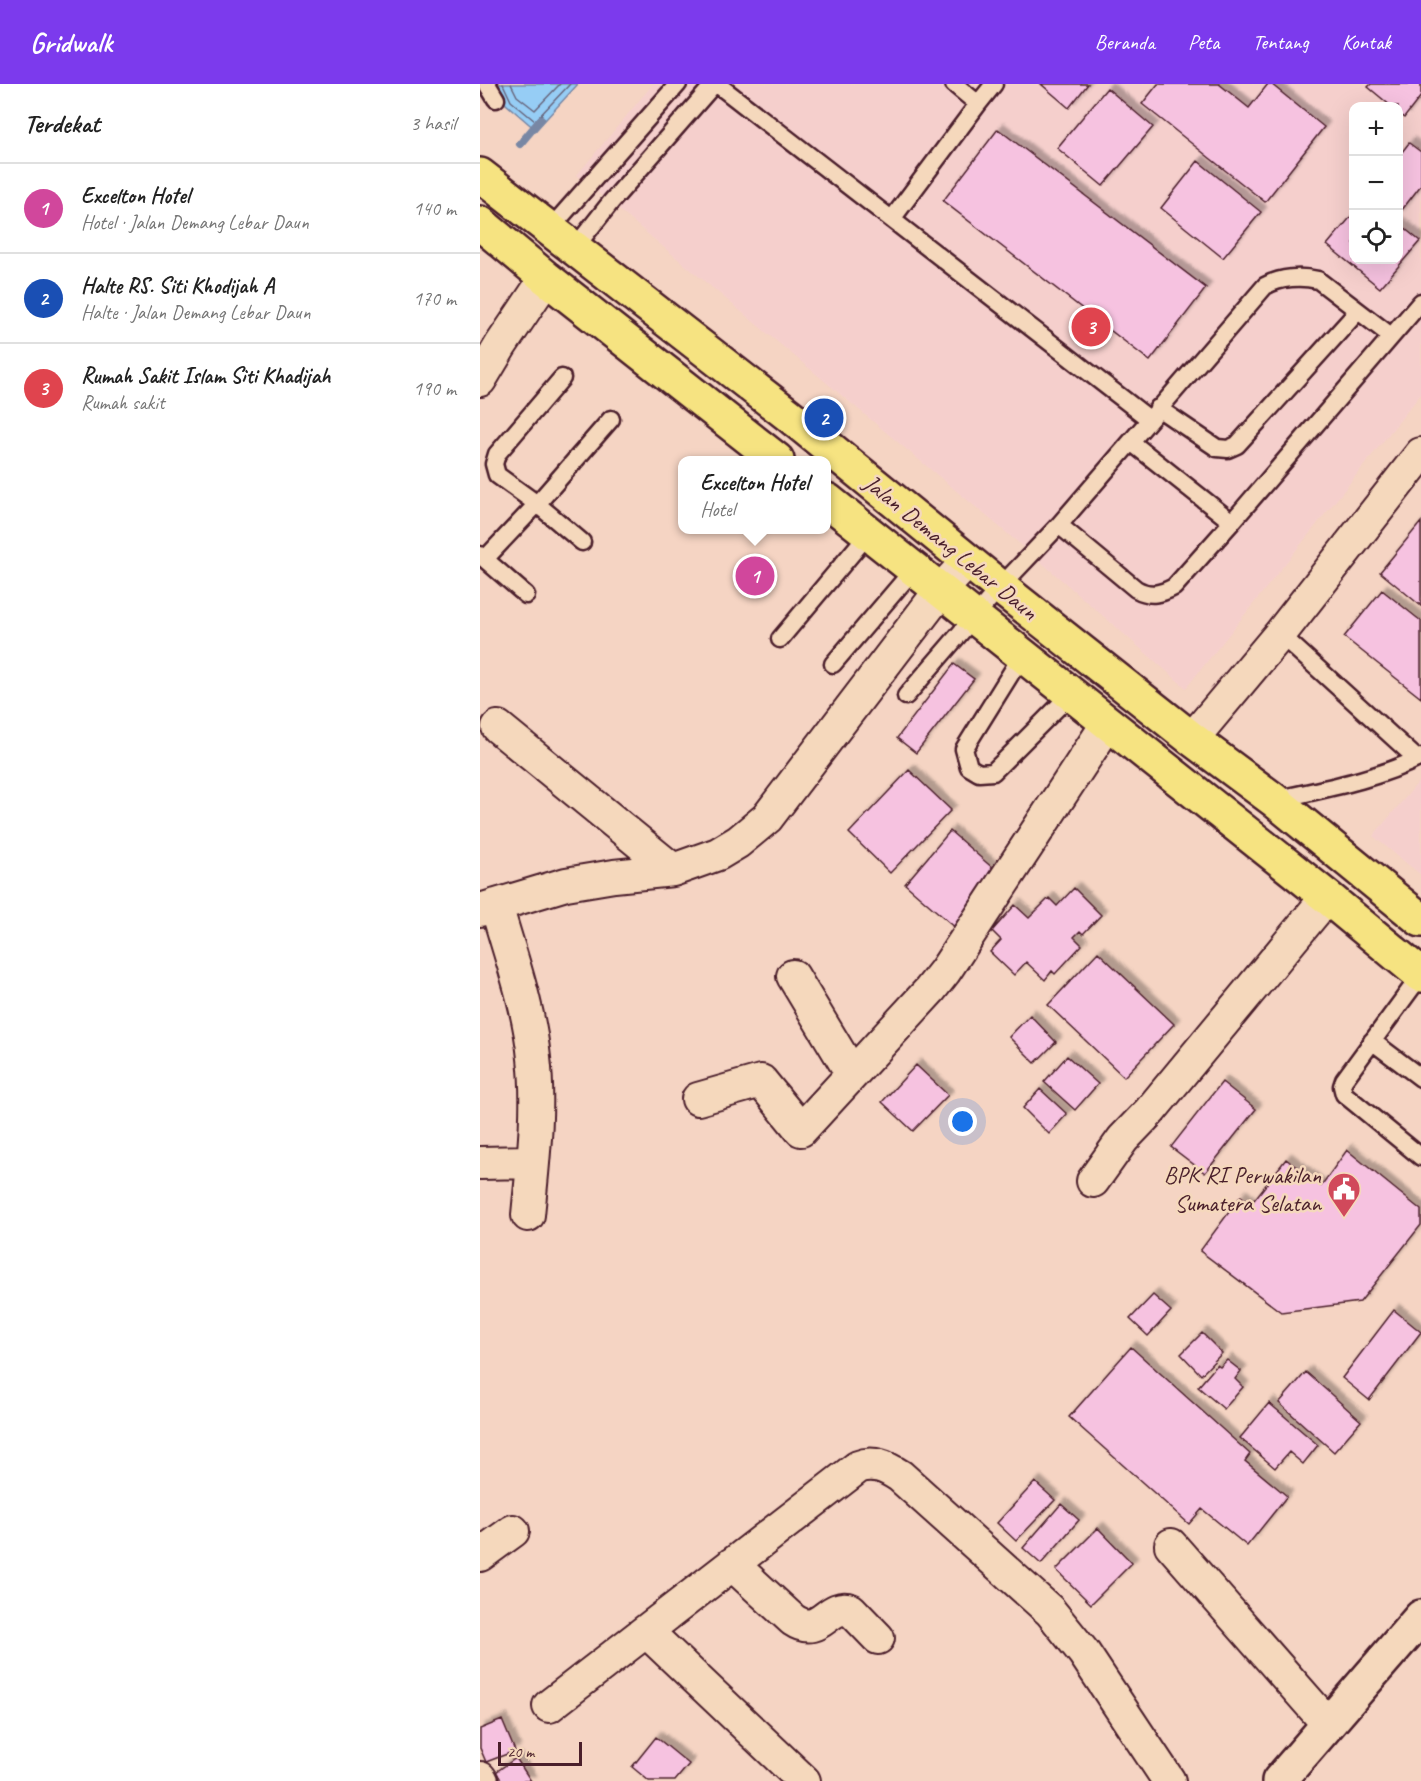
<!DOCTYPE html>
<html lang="id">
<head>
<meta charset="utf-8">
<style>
  body { margin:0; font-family:Caveat,sans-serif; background:#f2f2f2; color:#222 }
  .controls { position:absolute; right:18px; top:18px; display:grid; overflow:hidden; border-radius:12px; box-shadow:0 6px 24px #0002 }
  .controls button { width:54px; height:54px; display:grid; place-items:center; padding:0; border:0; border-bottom:2px solid #e0e0e0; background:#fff; color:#222; font:30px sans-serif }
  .scale { position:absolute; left:18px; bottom:15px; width:84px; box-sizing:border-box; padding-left:6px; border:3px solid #4a1f2b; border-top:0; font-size:16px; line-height:21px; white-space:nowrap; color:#4a1f2b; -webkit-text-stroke:4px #f5d8bc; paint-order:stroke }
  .you { position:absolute; left:483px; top:1038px; width:21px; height:21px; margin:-15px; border:4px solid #fff; border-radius:50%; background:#1a73e8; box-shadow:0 0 0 9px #1a73e833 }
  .badge { display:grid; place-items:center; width:39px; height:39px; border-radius:50%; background:#7c3aed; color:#fff; font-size:20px; font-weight:700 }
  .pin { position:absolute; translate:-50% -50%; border:3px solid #fff; box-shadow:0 2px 6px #0006 }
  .popup { position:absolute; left:198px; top:372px; width:153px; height:78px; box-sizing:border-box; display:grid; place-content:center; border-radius:12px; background:#fff; filter:drop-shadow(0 2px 4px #0005); font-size:20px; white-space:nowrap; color:#767676 }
  .popup b { font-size:22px; color:#222 }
  .popup::after { content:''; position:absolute; left:50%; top:100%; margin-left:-12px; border:12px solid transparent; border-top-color:#fff }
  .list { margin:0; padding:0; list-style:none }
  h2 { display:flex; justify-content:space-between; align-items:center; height:78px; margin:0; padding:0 24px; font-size:26px }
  h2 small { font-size:20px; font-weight:400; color:#767676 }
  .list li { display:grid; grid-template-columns:39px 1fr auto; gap:18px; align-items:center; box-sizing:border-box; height:90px; padding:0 24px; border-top:2px solid #e0e0e0 }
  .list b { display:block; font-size:22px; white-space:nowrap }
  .list p { margin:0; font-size:20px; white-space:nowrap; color:#767676 }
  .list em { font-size:20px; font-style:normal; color:#767676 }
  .icon { flex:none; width:33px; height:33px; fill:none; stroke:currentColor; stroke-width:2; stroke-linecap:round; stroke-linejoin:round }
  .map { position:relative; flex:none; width:941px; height:1697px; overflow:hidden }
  header { display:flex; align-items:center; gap:36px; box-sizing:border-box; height:84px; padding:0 30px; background:#7c3aed; color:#fff }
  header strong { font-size:28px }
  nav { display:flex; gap:33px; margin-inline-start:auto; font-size:21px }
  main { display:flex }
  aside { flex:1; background:#fff }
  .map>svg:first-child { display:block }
</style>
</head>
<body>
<header>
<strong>Gridwalk</strong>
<nav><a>Beranda</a><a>Peta</a><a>Tentang</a><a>Kontak</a></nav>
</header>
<main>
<aside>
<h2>Terdekat<small>3 hasil</small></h2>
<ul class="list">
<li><span class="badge" style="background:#d1479c">1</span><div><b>Excelton Hotel</b><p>Hotel · Jalan Demang Lebar Daun</p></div><em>140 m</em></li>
<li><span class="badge" style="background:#1a4fb4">2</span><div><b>Halte RS. Siti Khodijah A</b><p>Halte · Jalan Demang Lebar Daun</p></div><em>170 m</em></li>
<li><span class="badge" style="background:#e0444e">3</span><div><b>Rumah Sakit Islam Siti Khadijah</b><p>Rumah sakit</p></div><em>190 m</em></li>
</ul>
</aside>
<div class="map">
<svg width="941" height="1697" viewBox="0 0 941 1697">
  <defs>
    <filter id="shadow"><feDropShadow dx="5.5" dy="-5.5" stdDeviation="1.5" flood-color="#0004"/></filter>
  </defs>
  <rect width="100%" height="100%" fill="#f5d4c3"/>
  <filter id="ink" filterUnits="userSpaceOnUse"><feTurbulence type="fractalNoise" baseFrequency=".0167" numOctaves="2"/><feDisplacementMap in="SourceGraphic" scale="12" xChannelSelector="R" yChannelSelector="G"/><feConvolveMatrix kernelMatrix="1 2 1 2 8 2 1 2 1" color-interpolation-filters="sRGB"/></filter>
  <g filter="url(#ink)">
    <!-- built -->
    <path fill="#f5cfcc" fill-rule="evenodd" d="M173 0H941V310L706 604 546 465 97 91ZM874 22H918V176H874Z
      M941 695V791L893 752Z"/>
    <!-- water -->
    <path fill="#96cdf5" stroke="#7887a4" stroke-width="1.5" d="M16 0H98L56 46 26 20Z"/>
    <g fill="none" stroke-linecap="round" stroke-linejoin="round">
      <!-- shore -->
      <path stroke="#68657c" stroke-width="1.5" d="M23 0 31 17 55 37 90 0
        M31 0 37 12 55 26 80 0"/>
      <!-- stream -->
      <path stroke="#7887a4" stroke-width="8" d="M40 60 61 35"/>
    </g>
    <!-- building -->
    <path fill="#f6c2e0" stroke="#4a1f2b" stroke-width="1.5" filter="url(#shadow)" d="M561 0H608L589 24Z
      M678 0H739L769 24 788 0H791L844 43 785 118 662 20Z
      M891 0H941V12L924 34 918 29V22H911L888 3Z
      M627 4 673 43 623 102 577 64Z
      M518 45 726 204 670 277 463 117Z
      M929 59 941 68V101L918 131V73Z
      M718 77 781 128 743 174 681 124Z
      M874 129V176H918V139L940 157 900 204 847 161Z
      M941 438V522L900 488Z
      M902 506 941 537V614L864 553Z
      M474 580 494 595 436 669 417 654Z
      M429 686 471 726 410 789 369 749Z
      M470 747 522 792 477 845 425 800Z
      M594 804 621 831 603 850 600 847 594 853 602 861 575 890 572 887 565 896 546 878 534 891 510 868 521 856 512 847 535 821 549 834 569 814 577 822Z
      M618 868 694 940 644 993 568 921Z
      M550 931 576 958 555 979 529 953Z
      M587 972 618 1000 595 1026 564 998Z
      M436 981 468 1011 433 1047 402 1018Z
      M742 998 776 1025 725 1089 691 1063Z
      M560 1005 587 1030 569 1050 543 1024Z
      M867 1066 941 1126V1141L880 1218 801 1228 720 1167 761 1112 771 1120 806 1075 841 1102Z
      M673 1211 691 1227 668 1252 650 1235Z
      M914 1226 941 1248 889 1316 862 1294Z
      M722 1249 742 1269 721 1291 701 1270Z
      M651 1263 770 1370 765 1377 807 1412 767 1462 722 1425 709 1440 589 1333Z
      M747 1276 761 1287 755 1295 763 1303 744 1325 718 1303 737 1281 740 1283Z
      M826 1288 881 1337 854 1368 799 1319Z
      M789 1319 838 1361 823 1380 809 1368 795 1384 760 1354Z
      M555 1398 575 1416 536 1457 517 1439Z
      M581 1420 599 1436 561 1480 543 1464Z
      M618 1444 652 1479 611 1520 576 1486Z
      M22 1636 35 1667 6 1678 0 1664V1645Z
      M176 1653 209 1680 195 1697H169L152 1683Z
      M36 1674 51 1697H22L16 1688Z"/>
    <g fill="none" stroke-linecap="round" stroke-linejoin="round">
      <defs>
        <path id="lane" d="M7 0 16 15
          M237 0 669 335
          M498 20 514 0
          M412 135 498 20 474 0
          M69 146 198 0
          M93 166 131 118 234 0
          M82 294 17 370 14 380 17 391 57 420 102 458
          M678 324 737 364 748 365 757 361 878 227
          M651 358 752 438 941 218
          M579 441 656 505C670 513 681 510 694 503L752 438
          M0 471 46 511
          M5 475 57 420 131 335
          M800 550 937 675
          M300 555 389 449
          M543 570 484 665 489 683 499 689 513 688 591 610
          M353 580 434 485
          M426 612 520 503 579 441 785 202C801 193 821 192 838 196L911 252
          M794 716C843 705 896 696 941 673
          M941 891 864 996 862 1002 864 1010 941 1073
          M892 957 941 994"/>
        <path id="street" d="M0 296 21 261 66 194
          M18 643 193 786
          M712 655 800 550 941 370
          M16 821C30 871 49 922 54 974 60 1025 53 1079 48 1131
          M0 826 86 800 134 792 193 786 238 770 258 758 287 734 461 506 488 477
          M313 892 372 990
          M218 1015 281 997 321 1046 450 906 465 887 628 639
          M0 1079 53 1078
          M613 1097 643 1055 670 1027 847 813
          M691 1461 848 1640
          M0 1471 33 1447
          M252 1480 313 1536C341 1555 347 1518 371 1526L398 1554
          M69 1622 166 1547
          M0 1694 2 1697
          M324 1697 166 1547 378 1383C394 1377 406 1383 420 1392L570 1527 604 1569 689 1697"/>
        <path id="secondary" d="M799 1697 941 1533"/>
        <path id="highway" d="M0 91 310 332 520 503 712 655 794 716 941 836
          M0 139 66 194 297 376
          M347 416 847 813 941 891"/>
      </defs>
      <!-- lane casing -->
      <use href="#lane" stroke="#4a1f2b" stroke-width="21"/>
      <!-- street casing -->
      <use href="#street" stroke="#4a1f2b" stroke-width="36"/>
      <!-- secondary casing -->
      <use href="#secondary" stroke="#4a1f2b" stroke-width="38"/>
      <!-- highway casing -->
      <use href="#highway" stroke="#4a1f2b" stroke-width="38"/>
      <!-- lane -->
      <use href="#lane" stroke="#f5d8bc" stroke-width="16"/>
      <!-- street -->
      <use href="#street" stroke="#f5d8bc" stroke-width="32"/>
      <!-- secondary -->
      <use href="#secondary" stroke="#f5d8bc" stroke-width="33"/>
      <!-- highway -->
      <use href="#highway" stroke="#f6e381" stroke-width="33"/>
    </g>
  </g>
  <!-- icons -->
  <defs>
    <symbol id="civic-pin" viewBox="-11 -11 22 30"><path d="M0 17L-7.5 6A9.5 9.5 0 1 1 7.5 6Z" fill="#d1495b" stroke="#f5d8bc"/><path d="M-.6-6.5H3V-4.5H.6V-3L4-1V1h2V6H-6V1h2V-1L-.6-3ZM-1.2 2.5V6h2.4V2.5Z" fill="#fff"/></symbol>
  </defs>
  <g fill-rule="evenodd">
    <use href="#civic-pin" x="845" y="1086" width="38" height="52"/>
  </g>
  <g text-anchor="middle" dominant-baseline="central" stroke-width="5" stroke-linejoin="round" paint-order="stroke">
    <!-- street labels -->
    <g font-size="24" fill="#4a1f2b" stroke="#f5d8bc">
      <text transform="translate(471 463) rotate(39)">Jalan Demang Lebar Daun</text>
    </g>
    <!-- poi labels -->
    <g font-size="24" fill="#4a1f2b" stroke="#f5d8bc" text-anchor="end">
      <text x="841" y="1091">BPK RI Perwakilan<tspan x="841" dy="28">Sumatera Selatan</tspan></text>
    </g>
  </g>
</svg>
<div class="controls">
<button>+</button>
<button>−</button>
<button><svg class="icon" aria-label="locate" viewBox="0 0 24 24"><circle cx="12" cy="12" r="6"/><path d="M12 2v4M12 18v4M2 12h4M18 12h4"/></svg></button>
</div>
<div class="scale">20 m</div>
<div class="you"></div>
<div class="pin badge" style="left:275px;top:492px;background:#d1479c">1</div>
<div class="popup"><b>Excelton Hotel</b>Hotel</div>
<div class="pin badge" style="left:344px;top:334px;background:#1a4fb4">2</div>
<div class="pin badge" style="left:611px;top:243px;background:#e0444e">3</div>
</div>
</main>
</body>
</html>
